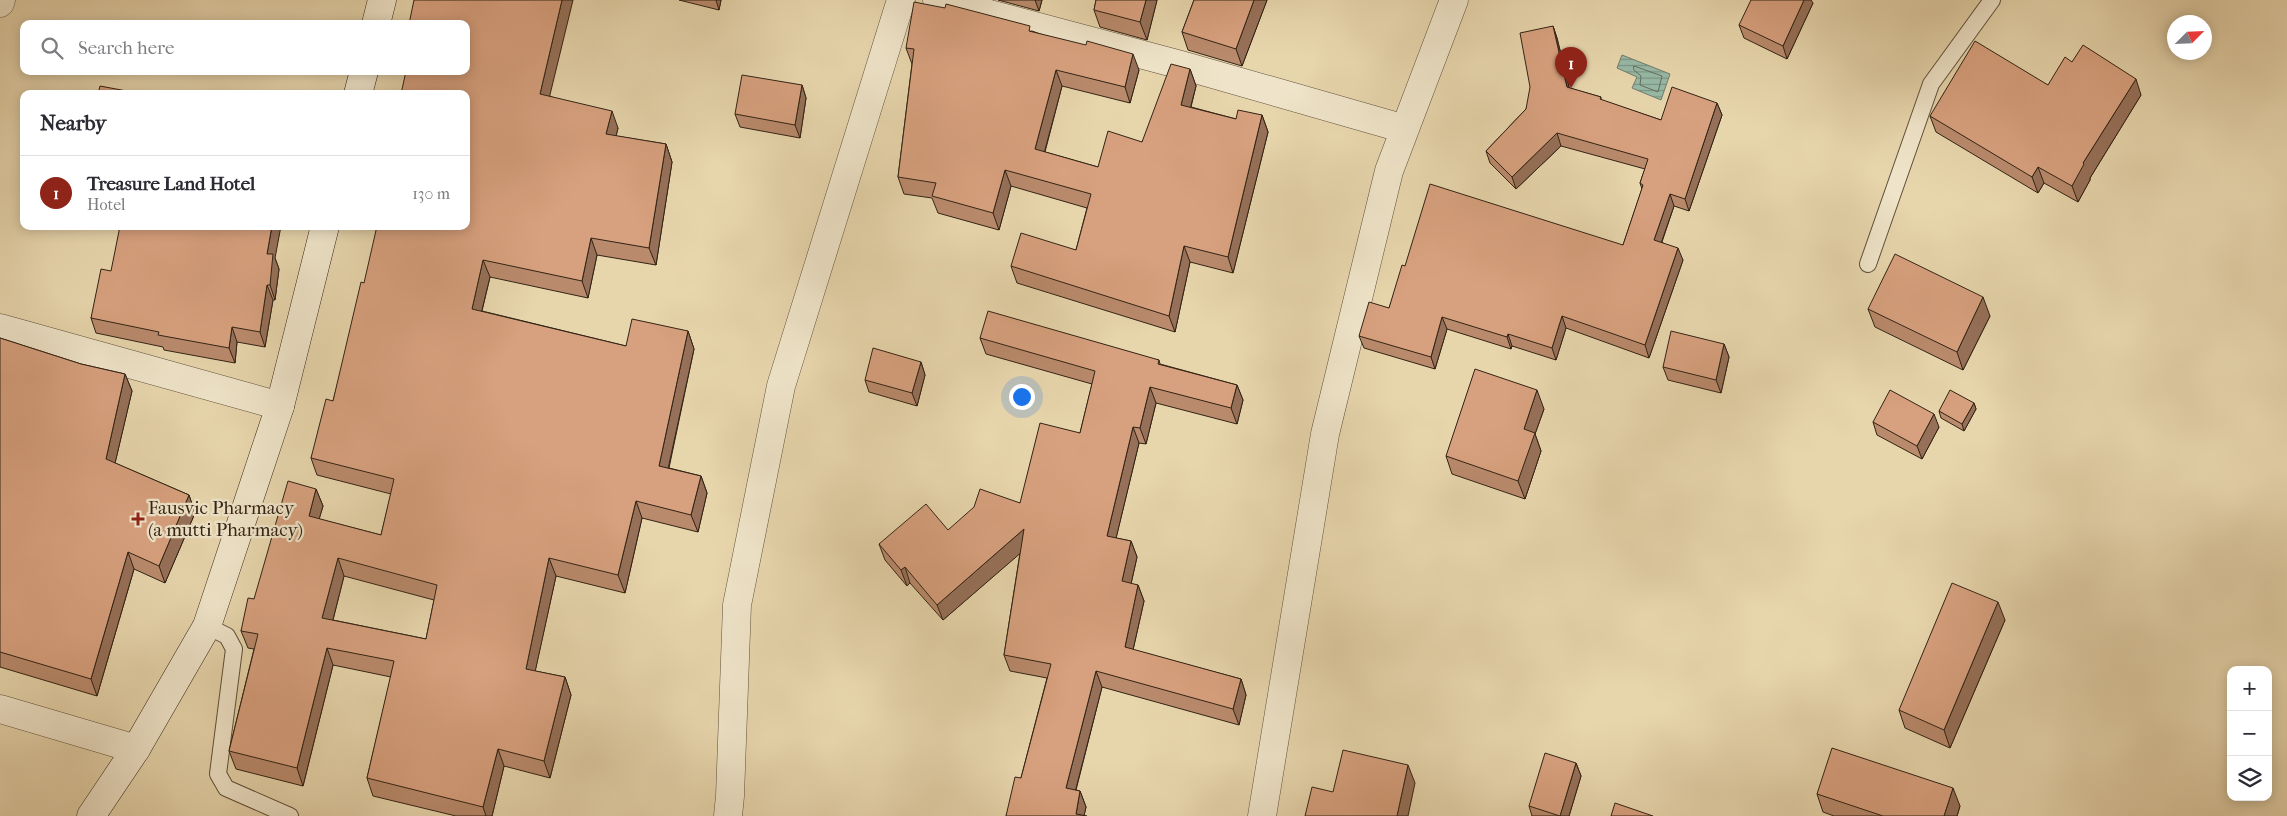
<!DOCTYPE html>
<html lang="en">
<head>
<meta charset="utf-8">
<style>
  body { margin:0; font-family:"IM FELL French Canon",serif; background:#f2f2f3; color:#2b2b33 }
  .controls { position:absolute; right:15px; bottom:15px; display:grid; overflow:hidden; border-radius:10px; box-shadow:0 2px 12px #0003 }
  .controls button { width:45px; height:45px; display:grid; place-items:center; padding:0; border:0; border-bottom:1px solid #e1e1e2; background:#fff; color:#2b2b33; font:25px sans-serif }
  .compass { position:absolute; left:2167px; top:15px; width:45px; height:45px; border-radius:50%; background:#fff; box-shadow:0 2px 12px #0003; rotate:66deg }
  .you { position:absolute; left:1021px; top:396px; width:18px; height:18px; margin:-12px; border:4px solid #fff; border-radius:50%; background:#1a73e8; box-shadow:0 0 0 8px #1a73e833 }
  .badge { display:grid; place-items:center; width:32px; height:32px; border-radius:50%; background:#8f2418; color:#fff; font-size:16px; font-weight:700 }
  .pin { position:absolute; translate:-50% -41px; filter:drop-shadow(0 1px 2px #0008) }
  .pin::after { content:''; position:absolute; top:26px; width:18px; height:15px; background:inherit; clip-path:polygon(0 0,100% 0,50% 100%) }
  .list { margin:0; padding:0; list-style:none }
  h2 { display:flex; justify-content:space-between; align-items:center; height:65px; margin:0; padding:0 20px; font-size:21px }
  h2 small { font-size:16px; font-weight:400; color:#7c7c81 }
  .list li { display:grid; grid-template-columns:32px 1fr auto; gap:15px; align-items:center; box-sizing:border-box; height:75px; padding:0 20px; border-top:1px solid #e1e1e2 }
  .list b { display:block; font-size:19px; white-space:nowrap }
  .list p { margin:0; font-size:16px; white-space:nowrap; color:#7c7c81 }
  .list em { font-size:16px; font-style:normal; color:#7c7c81 }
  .icon { flex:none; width:28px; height:28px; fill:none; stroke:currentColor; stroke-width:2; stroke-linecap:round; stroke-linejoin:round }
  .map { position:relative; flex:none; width:2287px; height:816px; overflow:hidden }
  .search { position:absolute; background:#fff; box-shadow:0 2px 12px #0003; left:20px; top:20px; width:450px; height:55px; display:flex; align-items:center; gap:12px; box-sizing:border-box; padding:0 18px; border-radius:10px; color:#7c7c81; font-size:19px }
  .panel { position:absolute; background:#fff; box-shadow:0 2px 12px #0003; left:20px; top:90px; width:450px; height:140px; border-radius:10px }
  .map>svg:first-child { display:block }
</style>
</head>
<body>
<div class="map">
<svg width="2287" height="816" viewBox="0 0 2287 816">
  <defs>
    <pattern id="water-rules" width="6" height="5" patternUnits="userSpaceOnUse" patternTransform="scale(1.25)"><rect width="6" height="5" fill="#97b9a6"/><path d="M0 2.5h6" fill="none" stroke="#7c9686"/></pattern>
  </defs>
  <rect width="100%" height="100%" fill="#e7d5ac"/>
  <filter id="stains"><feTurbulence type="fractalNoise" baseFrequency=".004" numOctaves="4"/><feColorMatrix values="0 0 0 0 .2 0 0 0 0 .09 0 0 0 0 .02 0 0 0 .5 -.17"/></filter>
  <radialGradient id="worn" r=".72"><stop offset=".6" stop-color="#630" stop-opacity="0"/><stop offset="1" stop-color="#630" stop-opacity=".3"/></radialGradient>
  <!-- water -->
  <path fill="url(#water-rules)" stroke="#6f7d6c" d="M1622 55 1670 74 1661 100 1632 88 1637 77 1617 68Z"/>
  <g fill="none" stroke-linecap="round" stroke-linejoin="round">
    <!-- shore -->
    <path stroke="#646e5d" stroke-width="1" d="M1634 66 1662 76 1658 92 1640 85 1641 76 1634 70Z"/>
    <defs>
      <path id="lane" d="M1868 264 1931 84 1992 0
        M207 626 227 636 234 649 218 774 226 788 290 816"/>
      <path id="street" d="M937 0 1181 65 1405 129
        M0 3 1 0
        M0 328 280 406
        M0 709 136 749
        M728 816 730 796 737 605 781 386 901 0
        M1262 816 1325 434 1389 171 1454 0"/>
      <path id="secondary" d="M376 24 382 0
        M358 94 364 71
        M91 816 136 749 207 626 280 406 325 226"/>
    </defs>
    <!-- lane casing -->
    <use href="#lane" stroke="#5f503a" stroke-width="18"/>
    <!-- street casing -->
    <use href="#street" stroke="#5f503a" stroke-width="29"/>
    <!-- secondary casing -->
    <use href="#secondary" stroke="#322314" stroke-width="29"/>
    <!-- lane -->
    <use href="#lane" stroke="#efe4c9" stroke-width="16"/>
    <!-- street -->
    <use href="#street" stroke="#efe4c9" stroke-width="28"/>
    <!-- secondary -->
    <use href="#secondary" stroke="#efe4c9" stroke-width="28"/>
  </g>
  <!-- wall -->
  <path fill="#b98a6c" stroke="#322314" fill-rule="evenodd" d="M679 0H721L719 10Z
    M998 0H1042L1039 11Z
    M1096 0H1157L1147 40 1100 27 1094 10Z
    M1194 0H1267L1242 66 1188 50 1182 32Z
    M1813 3 1787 59 1744 38 1739 25Z
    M1553 26 1557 38 1569 88 1601 97V100L1661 120 1717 103 1722 115 1689 211 1674 206 1662 242 1683 260 1649 358 1566 328 1556 360 1512 346 1511 349 1447 329 1435 369 1364 348 1359 336 1389 308 1405 266 1623 245 1642 189 1640 183 1645 169 1561 146 1516 189 1490 163 1486 151 1526 109Z
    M1032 31 1139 70 1130 103 1062 86 1045 152 1098 167 1142 142 1190 69 1196 86 1191 107 1236 119 1262 115 1268 132 1233 273 1190 262 1175 332 1017 283 1011 266 1076 250 1087 208 1011 186 999 230 938 213 932 198 904 194 898 177 912 64 906 48Z
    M2072 62 2141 95 2090 178V180L2078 202 2044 183 2038 193 1936 132 1930 116 2048 85Z
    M802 85 806 98 800 138 740 127 735 114Z
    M550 96 618 128 616 136 666 144 672 162 656 265 597 255 588 298 490 277 482 311 626 346 688 331 694 349 669 468 701 476 707 493 698 532 642 518 625 593 556 576 535 671 565 677 571 695 550 778 504 766 492 816H456L373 796 367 778 391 677 333 665 303 786 236 769 229 751 254 649 248 648 241 631 254 599 316 489 323 506 319 519 381 535 391 494 317 475 311 458 333 401 364 283ZM344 576 434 600 426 639 333 620Z
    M275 258 279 269 275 300H273L265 347 237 342 235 363 164 350 163 347 96 333 91 318 111 271Z
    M1868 309 1990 316 1963 370 1875 327Z
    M0 338 81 364 125 374 132 391 115 463 189 495 195 513 165 583 134 569 97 696 0 667Z
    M980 338 1159 360 1160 364 1237 385 1243 400 1237 424 1156 403 1146 444 1139 443 1116 538 1131 541 1137 557 1131 584 1138 585 1144 601 1133 650 1241 679 1246 695 1239 725 1102 687 1076 790 1080 791 1086 807 1084 815 1006 816 1021 778 1047 678 1010 671 1004 655 1020 553 943 620 910 583 907 586 885 560 879 544 948 530 1020 503 1080 433 1092 384 986 354Z
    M1724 344 1729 357 1721 393 1668 380 1663 367Z
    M921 362 925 375 917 406 869 392 865 380Z
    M1974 403 1976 409 1964 431 1941 418 1939 411Z
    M1544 409 1535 434 1541 451 1525 499 1452 474 1446 456Z
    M1873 422 1939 427 1922 459 1877 435Z
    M2005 620 1950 748 1905 728 1899 710Z
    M1576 763 1581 776 1569 816H1532L1529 806Z
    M1817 794 1960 806 1957 816H1834L1823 812Z"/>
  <!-- shaded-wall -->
  <path fill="#967058" stroke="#322314" d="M562 0H573L546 111 540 94Z
    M716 0H721L719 10Z
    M1035 0H1042L1039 11Z
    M1146 0H1157L1147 40 1140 22Z
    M1254 0H1267L1242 66 1236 49Z
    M1804 0H1811L1813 3 1787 59 1783 46Z
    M1553 26 1557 38 1572 99 1567 87Z
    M1133 54 1139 70 1130 103 1125 87Z
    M1190 69 1196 86 1187 121 1181 105Z
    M1056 70 1062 86 1041 165 1035 149Z
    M2136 79 2141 95 2090 178V180L2078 202 2072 186 2083 163Z
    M802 85 806 98 800 138 795 125Z
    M1717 103 1722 115 1689 211 1685 199Z
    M612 111 618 128 612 152 606 134Z
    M1262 115 1268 132 1233 273 1228 257Z
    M1557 133 1561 146 1516 189 1512 177Z
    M666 144 672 162 656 265 649 248Z
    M2038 167 2044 183 2038 193 2032 177Z
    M1005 170 1011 186 999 230 993 213Z
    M1670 194 1674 206 1658 252 1654 240Z
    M272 226H281L275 258 279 269 275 300 270 285 267 254Z
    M591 238 597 255 588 298 582 281Z
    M1184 246 1190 262 1175 332 1169 316Z
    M1678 248 1683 260 1649 358 1645 345Z
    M483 260 490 277 478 326 472 309Z
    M267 285 273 300 265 347 260 332Z
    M1983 297 1990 316 1963 370 1957 352Z
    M1562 316 1566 328 1556 360 1552 348Z
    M1442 317 1447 329 1435 369 1431 357Z
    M232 327 237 342 235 363 229 348Z
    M688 331 694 349 665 483 659 466Z
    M1508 334 1512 346 1511 349 1507 337Z
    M1724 344 1729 357 1721 393 1716 380Z
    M921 362 925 375 917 406 912 393Z
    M125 374 132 391 112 476 106 459Z
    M1237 385 1243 400 1237 424 1231 408Z
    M1150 387 1156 403 1146 444 1140 428Z
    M1537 390 1544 409 1535 434 1541 451 1525 499 1518 481 1524 429Z
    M1974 403 1976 409 1964 431 1962 424Z
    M1934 414 1939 427 1922 459 1917 446Z
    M1133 427 1139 443 1113 551 1107 536Z
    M701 476 707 493 698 532 691 515Z
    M316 489 323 506 315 533 309 516Z
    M189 495 195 513 165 583 159 566Z
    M636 501 642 518 625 593 618 575Z
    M1024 529 1030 545 943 620 937 605Z
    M1131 541 1137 557 1128 597 1122 581Z
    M128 552 134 569 97 696 91 679Z
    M338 558 344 576 329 635 322 618Z
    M549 558 556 576 532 686 526 669Z
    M905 567 910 583 907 586 901 570Z
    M1138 585 1144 601 1130 663 1125 647Z
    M1998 602 2005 620 1950 748 1944 730Z
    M327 648 333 665 303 786 297 768Z
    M1096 671 1102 687 1072 804 1066 788Z
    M565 677 571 695 550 778 544 761Z
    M1241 679 1246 695 1239 725 1233 709Z
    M498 749 504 766 492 816H486L483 807Z
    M1576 763 1581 776 1569 816H1560Z
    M1408 765 1415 783 1408 816H1397Z
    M1953 788 1960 806 1957 816H1944Z
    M1080 791 1086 807 1084 816 1076 814Z"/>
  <!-- building -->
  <path fill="#d7a07e" stroke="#322314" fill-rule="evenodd" d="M414 0H562L540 94 612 111 606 134 666 144 649 248 591 238 582 281 483 260 472 309 626 346 632 319 688 331 659 466 701 476 691 515 636 501 618 575 549 558 526 669 565 677 544 761 498 749 483 807 367 778 394 661 327 648 297 768 229 751 258 634 241 631 248 598 254 599 288 481 316 489 309 516 381 535 394 479 311 458 326 399 333 401 361 282 364 283 377 226H466V94H401L406 71H466V24H409ZM338 558 437 585 426 639 322 618Z
    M1096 0H1146L1140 22 1094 10Z
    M1194 0H1254L1236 49 1182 32Z
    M1751 0H1804L1783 46 1739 25Z
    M914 2 945 8 946 4 1030 26 1029 31 1086 45 1087 41 1133 54 1125 87 1056 70 1035 149 1098 167 1108 131 1142 142 1171 64 1190 69 1181 105 1236 119 1238 110 1262 115 1228 257 1184 246 1169 316 1011 266 1021 233 1076 250 1091 194 1005 170 993 213 932 196 936 183 898 177 914 49 906 48Z
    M1553 26 1567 87 1601 97 1600 99 1661 120 1672 87 1717 103 1685 199 1670 194 1654 240 1678 248 1645 345 1562 316 1552 348 1508 334 1507 337 1442 317 1431 357 1359 336 1369 302 1389 308 1402 265 1405 266 1430 184 1623 245 1643 185 1640 183 1648 159 1557 133 1512 177 1486 151 1526 109 1530 87 1520 33Z
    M1975 41 2048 85 2065 57 2072 62 2083 45 2136 79 2083 163 2084 164 2072 186 2038 167 2032 177 1930 116Z
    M742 75 802 85 795 125 735 114Z
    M100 86 132 92V94H98Z
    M120 226H272L267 254H273L270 285H267L260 332 232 327 229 348 158 335 159 332 91 318 101 269 111 271Z
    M1895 254 1983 297 1957 352 1868 309Z
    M988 311 1159 360 1158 364 1237 385 1231 408 1150 387 1140 428 1133 427 1107 536 1131 541 1122 581 1138 585 1125 647 1241 679 1233 709 1096 671 1066 788 1080 791 1076 814 1087 816H1006L1015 777 1021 778 1051 664 1004 655 1024 529 937 605 905 567 901 570 879 544 926 504 948 530 974 507 980 489 1020 503 1040 423 1080 433 1095 371 980 338Z
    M1671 331 1724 344 1716 380 1663 367Z
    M0 338 81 364 125 374 106 459 189 495 159 566 128 552 91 679 0 652Z
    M873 348 921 362 912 393 865 380Z
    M1475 369 1537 390 1524 429 1535 433 1518 481 1446 456Z
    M1890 390 1934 414 1917 446 1873 422Z
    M1950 390 1974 403 1962 424 1939 411Z
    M1952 583 1998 602 1944 730 1899 710Z
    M1832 748 1953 788 1944 816H1883L1817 794Z
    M1343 750 1408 765 1397 816H1305L1312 787 1333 792Z
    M1545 753 1576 763 1560 816 1529 806Z
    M1615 803 1653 816H1611Z"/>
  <!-- markers -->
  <path fill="#8f2418" stroke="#efe4c9" stroke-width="2" d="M135.5 511.5h5v5h5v5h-5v5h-5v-5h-5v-5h5z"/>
  <g text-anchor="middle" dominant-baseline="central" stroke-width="4.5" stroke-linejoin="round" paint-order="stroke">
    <!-- poi labels -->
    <g font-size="19" fill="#322314" stroke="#efe4c9" text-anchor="start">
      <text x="148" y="508">Fausvic Pharmacy<tspan x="148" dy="22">(a mutti Pharmacy)</tspan></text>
    </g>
  </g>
  <rect width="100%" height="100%" filter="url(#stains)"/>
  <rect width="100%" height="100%" fill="url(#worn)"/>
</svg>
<div class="controls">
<button>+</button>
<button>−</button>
<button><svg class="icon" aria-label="layers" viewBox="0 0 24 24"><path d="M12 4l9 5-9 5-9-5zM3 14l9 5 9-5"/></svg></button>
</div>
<svg class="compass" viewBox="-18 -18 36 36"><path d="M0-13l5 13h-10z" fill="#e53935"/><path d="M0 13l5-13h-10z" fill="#7c7c81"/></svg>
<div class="you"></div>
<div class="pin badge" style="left:1571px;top:88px">1</div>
<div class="search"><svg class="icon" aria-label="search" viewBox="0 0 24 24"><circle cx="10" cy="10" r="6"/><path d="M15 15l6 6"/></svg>Search here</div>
<section class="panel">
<h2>Nearby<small></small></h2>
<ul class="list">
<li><span class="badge">1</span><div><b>Treasure Land Hotel</b><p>Hotel</p></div><em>130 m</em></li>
</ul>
</section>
</div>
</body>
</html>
